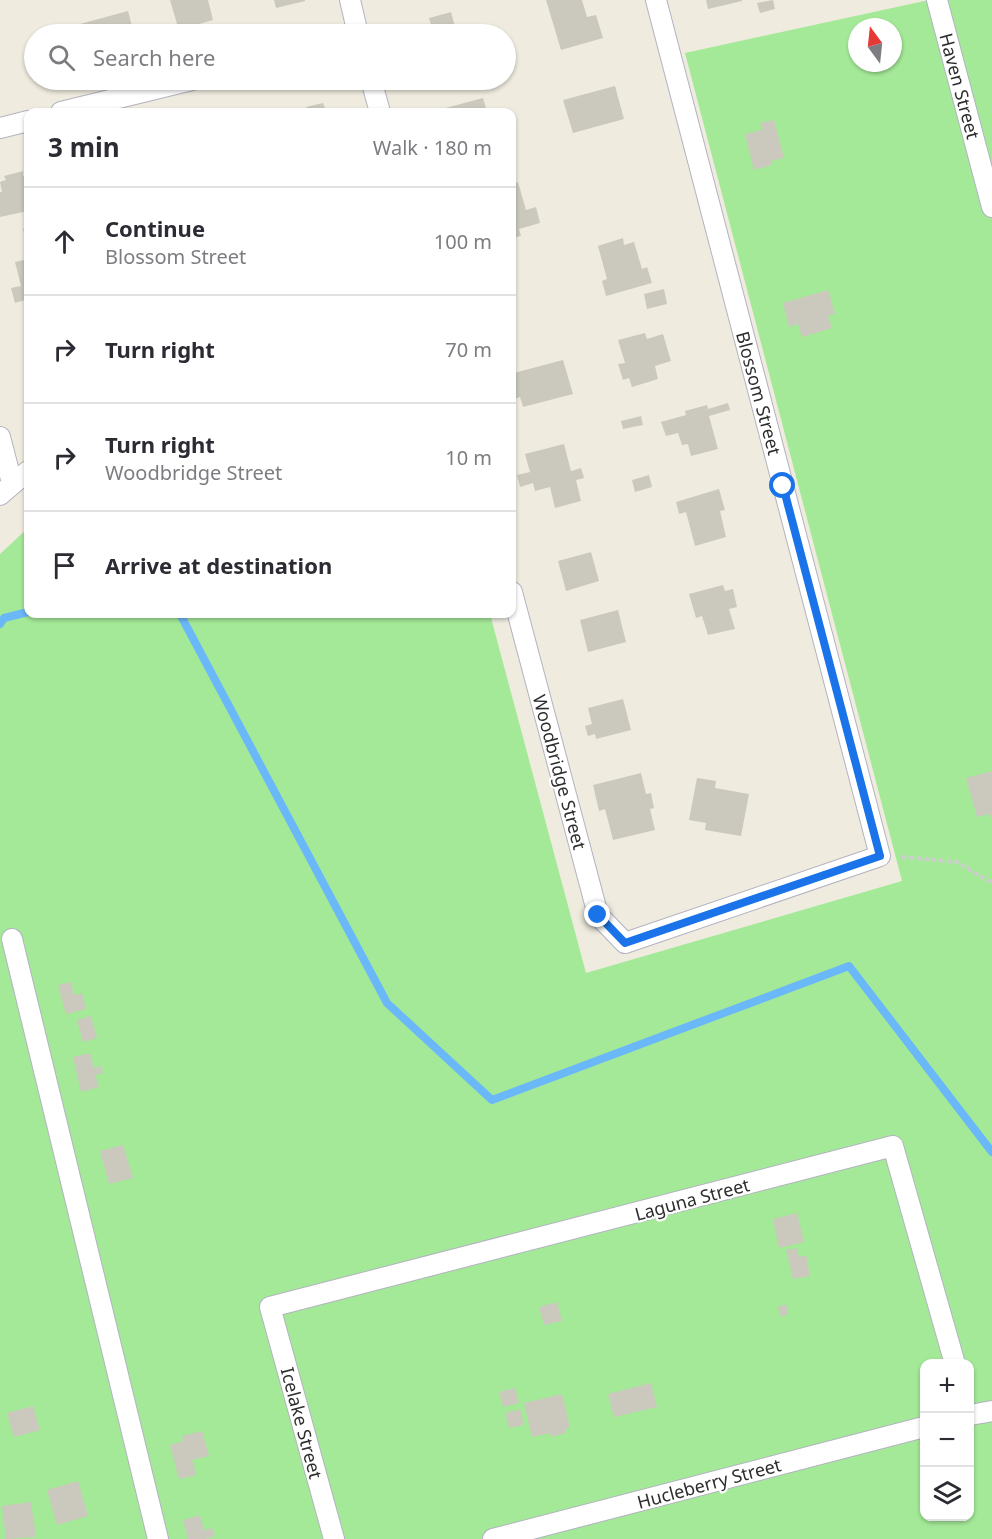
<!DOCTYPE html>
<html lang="en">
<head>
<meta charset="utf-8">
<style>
  body { margin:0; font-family:"Noto Sans",sans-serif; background:#f7f7f7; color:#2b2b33 }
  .controls { position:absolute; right:18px; bottom:18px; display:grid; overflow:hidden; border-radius:12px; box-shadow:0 2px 4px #0004 }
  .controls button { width:54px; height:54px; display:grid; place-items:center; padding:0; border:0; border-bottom:2px solid #e1e1e2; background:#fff; color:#2b2b33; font:30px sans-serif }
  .compass { position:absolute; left:848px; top:18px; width:54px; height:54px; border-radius:50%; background:#fff; box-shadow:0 2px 4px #0004; rotate:345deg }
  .stop { position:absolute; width:18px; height:18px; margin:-14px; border:4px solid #1a73e8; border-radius:50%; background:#fff }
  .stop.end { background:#1a73e8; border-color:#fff; box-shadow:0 2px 6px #0008 }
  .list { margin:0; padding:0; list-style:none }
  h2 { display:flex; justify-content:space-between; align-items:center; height:78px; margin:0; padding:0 24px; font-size:26px }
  h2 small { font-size:20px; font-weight:400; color:#7c7c81 }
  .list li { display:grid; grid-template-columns:39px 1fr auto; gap:18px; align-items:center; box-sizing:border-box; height:108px; padding:0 24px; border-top:2px solid #e1e1e2 }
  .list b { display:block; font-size:22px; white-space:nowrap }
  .list p { margin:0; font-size:20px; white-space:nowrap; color:#7c7c81 }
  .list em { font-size:20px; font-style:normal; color:#7c7c81 }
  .icon { flex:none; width:33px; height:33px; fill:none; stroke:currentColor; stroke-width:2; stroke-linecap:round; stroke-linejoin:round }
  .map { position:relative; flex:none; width:992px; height:1539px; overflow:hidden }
  .search { position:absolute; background:#fff; box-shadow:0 2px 4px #0004; left:24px; top:24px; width:492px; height:66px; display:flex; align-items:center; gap:15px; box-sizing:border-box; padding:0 21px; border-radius:33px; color:#7c7c81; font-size:22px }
  .panel { position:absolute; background:#fff; box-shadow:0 2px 4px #0004; left:24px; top:108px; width:492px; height:510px; border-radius:12px }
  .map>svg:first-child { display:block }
</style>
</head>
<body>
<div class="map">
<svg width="992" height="1539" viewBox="0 0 992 1539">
  <rect width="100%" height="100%" fill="#efebdf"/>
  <!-- green -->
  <path fill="#a4e998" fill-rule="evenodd" d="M929 0H992V1539H0V554L28 528V614H490L586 973 902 881 685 53ZM857 27H893V63H857ZM924 1364H970V1516H924Z"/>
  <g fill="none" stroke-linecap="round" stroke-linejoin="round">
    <!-- stream -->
    <path stroke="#6bb8f8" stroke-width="8" d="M180 614 387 1003 492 1100 849 966 992 1152
      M0 624 4 618 28 612"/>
  </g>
  <!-- building -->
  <path fill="#cbc9bd" d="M170 0H208L213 20 199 24 201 33 180 34Z
    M274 0H305V1L276 8Z
    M546 0H582L587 17 596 15 603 38 561 50Z
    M706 0H742V1L708 9Z
    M773 0 775 9 760 13 757 3Z
    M128 11 134 34H83L80 24Z
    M451 12 457 34H423L433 31 429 18Z
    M506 51 512 70 506 72Z
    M425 80H450L426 86Z
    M615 86 624 119 573 133 563 100Z
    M483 98 487 112H439L438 110Z
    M323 103 326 111 335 108 336 112H307L306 107Z
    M774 120 784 158 771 161 772 165 754 170 745 134 762 130 760 123Z
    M23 171V176L28 175V211L0 217V192H2L0 182 6 180 4 176Z
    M518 182 526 210 536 207 540 223 519 229 521 236 512 238V184Z
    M28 227V246L23 229Z
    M623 238 624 245 634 242 642 269 647 267 652 283 606 296 602 281 607 279 598 246Z
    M28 259V299L15 303 11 288 21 286 15 262Z
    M664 289 667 304 647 309 644 294Z
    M828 290 835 314 828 316 832 328 802 337 798 324 789 327 783 303Z
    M645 333 647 339 663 334 671 361 655 366 658 379 632 387 629 378 623 380 618 364 625 363 618 340Z
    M563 360 573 394 523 407 520 397 512 400V383L516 382 514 373Z
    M728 403 730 410 709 416 718 449 691 456 688 444 682 445 678 433 666 436 661 422 686 415 685 411 707 405 708 409Z
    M641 416 643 425 623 429 621 421Z
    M564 444 571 471 581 468 584 478 576 480 581 501 555 508 550 487 535 491 533 483 520 487 517 475 530 472 525 454Z
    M649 475 652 487 635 492 632 480Z
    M719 489 725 510 720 511 726 537 695 546 686 512 679 514 676 502Z
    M591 552 599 581 566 591 558 561Z
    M723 585 725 591 733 589 737 607 729 609 735 629 708 635 702 616 696 618 689 594Z
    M618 610 626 642 588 652 580 620Z
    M623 699 631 730 596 739 595 734 588 736 585 726 592 724 588 708Z
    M992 771V817H990L989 814 977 817 966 778Z
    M641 773 646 794 651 793 654 808 650 809 655 830 613 840 605 809 599 811 593 785Z
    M697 778 716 781 715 788 749 794 741 836 705 830 706 823 689 820Z
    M71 982 74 995 82 993 86 1009 66 1014 58 985Z
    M91 1016 97 1038 83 1042 77 1020Z
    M90 1053 94 1068 101 1066 103 1073 95 1075 99 1087 81 1092 73 1057Z
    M123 1145 133 1178 109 1184 100 1151Z
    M797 1213 804 1242 779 1248 773 1219Z
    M797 1248 799 1257 806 1255 810 1276 793 1279 786 1250Z
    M557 1302 562 1321 544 1325 539 1307Z
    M787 1305 788 1315 780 1316 778 1306Z
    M651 1383 657 1407 614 1417 608 1394Z
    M515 1388 519 1403 503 1407 499 1392Z
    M562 1394 570 1428 565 1429 566 1433 551 1437 550 1433 532 1437 524 1403Z
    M33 1406 40 1430 14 1437 7 1413Z
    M520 1409 524 1425 509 1428 505 1413Z
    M202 1431 209 1456 192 1460 196 1475 179 1479 170 1445 183 1441 182 1436Z
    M78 1481 88 1516 57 1525 47 1490Z
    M31 1502 36 1537 6 1539 2 1506Z
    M200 1515 204 1530 212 1528 215 1536 206 1539H188L183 1520Z"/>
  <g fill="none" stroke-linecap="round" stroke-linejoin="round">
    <defs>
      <path id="minor" d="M350 0 358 34
        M937 0 992 207
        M371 80 380 112
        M61 112 192 80
        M0 128 28 121
        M0 437 12 483
        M0 495 28 471
        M512 592 598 915 625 943 880 856 656 0
        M12 939 158 1539
        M970 1415 992 1411
        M334 1539 270 1307 893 1146 955 1364
        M493 1539 924 1427"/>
    </defs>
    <!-- minor casing -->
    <use href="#minor" stroke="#b3b3c1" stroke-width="22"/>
    <!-- path -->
    <path stroke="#cdcdcd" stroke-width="4" stroke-dasharray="4.5 3" stroke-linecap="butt" d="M902 857 957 862 992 883"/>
    <!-- minor -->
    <use href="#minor" stroke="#fff" stroke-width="20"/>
  </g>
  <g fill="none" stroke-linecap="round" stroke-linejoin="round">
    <!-- route -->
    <path stroke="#1a73e8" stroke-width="8" d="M598 915 625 943 880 856 783 486"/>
  </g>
  <g text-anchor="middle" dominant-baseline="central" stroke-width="4.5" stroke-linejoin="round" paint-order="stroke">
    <!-- street labels -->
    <g font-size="18" fill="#2d2d2d" stroke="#fff">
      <text transform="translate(960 86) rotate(75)">Haven Street</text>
      <text transform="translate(759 393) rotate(75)">Blossom Street</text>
      <text transform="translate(560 772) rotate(75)">Woodbridge Street</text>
      <text transform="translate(692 1199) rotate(-15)">Laguna Street</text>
      <text transform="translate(302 1423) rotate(75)">Icelake Street</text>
      <text transform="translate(709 1483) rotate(-15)">Hucleberry Street</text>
    </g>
  </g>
</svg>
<div class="controls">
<button>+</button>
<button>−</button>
<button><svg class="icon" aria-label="layers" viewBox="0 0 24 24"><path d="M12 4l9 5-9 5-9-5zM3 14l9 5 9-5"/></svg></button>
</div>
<svg class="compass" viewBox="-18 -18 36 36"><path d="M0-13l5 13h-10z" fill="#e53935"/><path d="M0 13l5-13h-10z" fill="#7c7c81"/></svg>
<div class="stop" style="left:783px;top:486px"></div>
<div class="stop end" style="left:598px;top:915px"></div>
<div class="search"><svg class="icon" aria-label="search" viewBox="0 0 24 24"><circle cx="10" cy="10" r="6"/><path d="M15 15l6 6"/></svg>Search here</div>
<section class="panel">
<h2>3 min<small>Walk · 180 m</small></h2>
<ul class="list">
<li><svg class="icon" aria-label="ahead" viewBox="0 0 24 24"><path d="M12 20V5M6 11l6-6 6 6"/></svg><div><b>Continue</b><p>Blossom Street</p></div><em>100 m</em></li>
<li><svg class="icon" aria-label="right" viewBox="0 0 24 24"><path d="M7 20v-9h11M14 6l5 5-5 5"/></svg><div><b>Turn right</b></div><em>70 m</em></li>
<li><svg class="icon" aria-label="right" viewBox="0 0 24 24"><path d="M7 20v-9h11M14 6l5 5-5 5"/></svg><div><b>Turn right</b><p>Woodbridge Street</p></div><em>10 m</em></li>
<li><svg class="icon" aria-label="arrive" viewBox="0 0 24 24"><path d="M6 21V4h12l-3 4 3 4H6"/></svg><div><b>Arrive at destination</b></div></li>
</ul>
</section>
</div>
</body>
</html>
